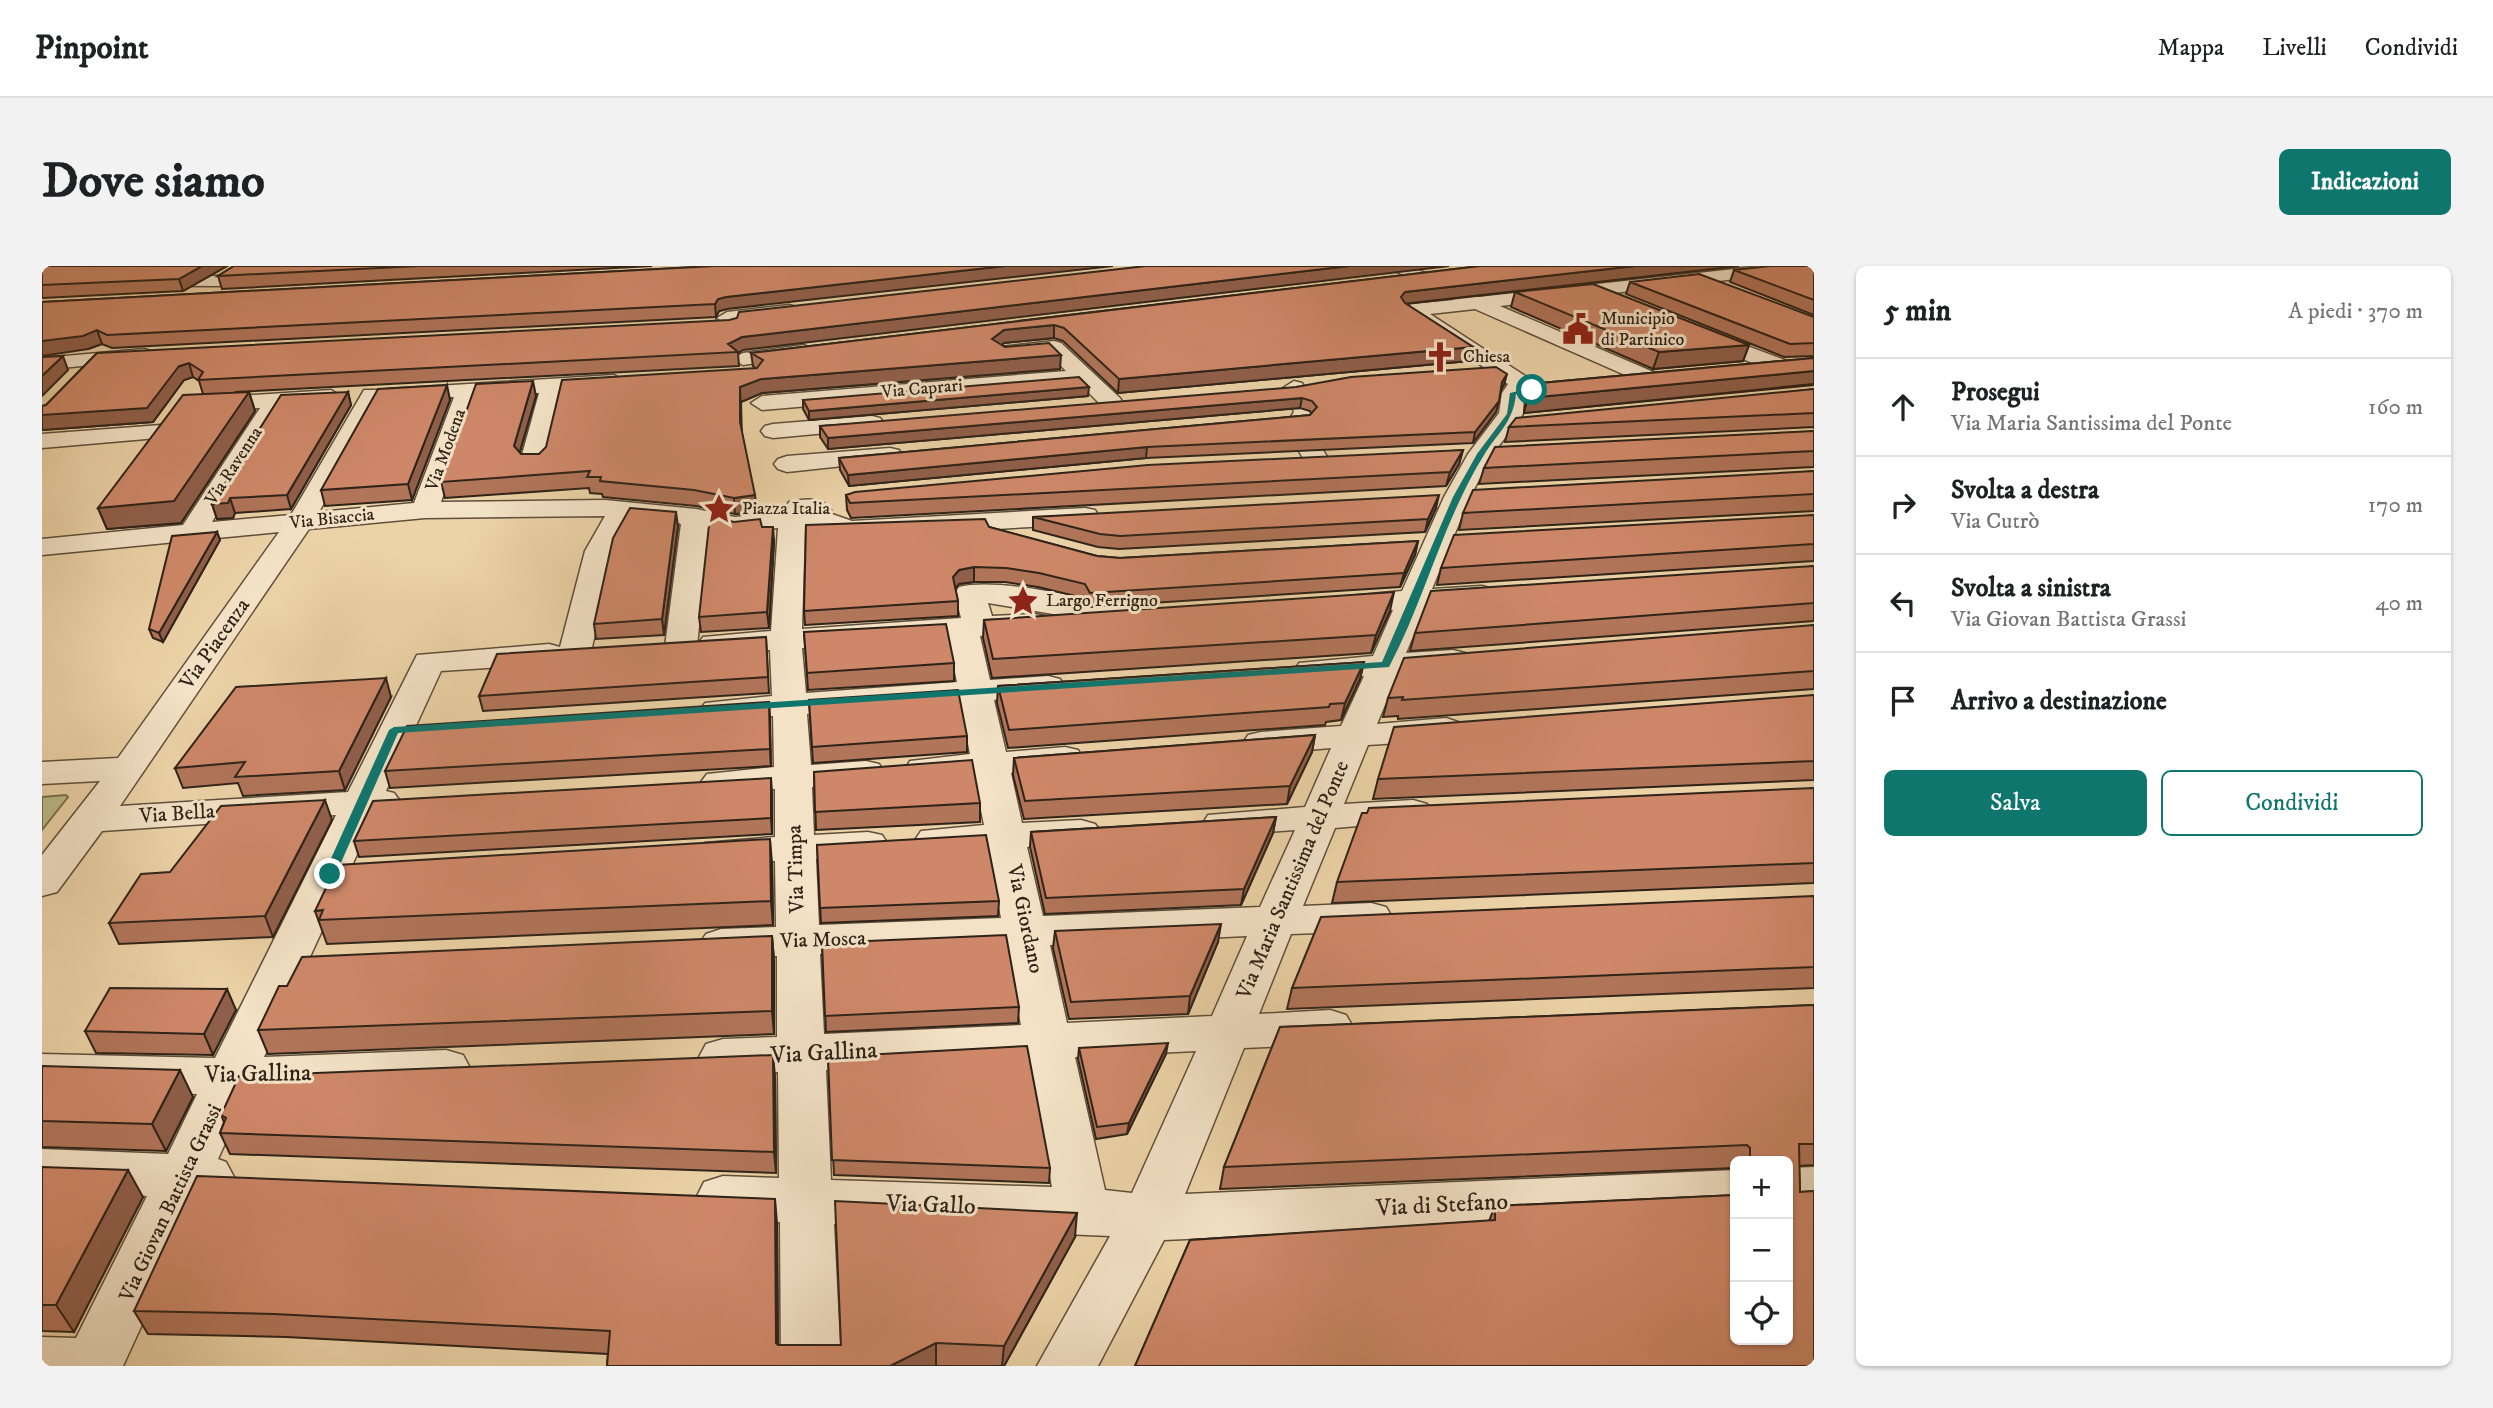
<!DOCTYPE html>
<html lang="it">
<head>
<meta charset="utf-8">
<style>
  body { margin:0; font-family:"IM FELL DW Pica",serif; background:#f2f2f2; color:#202124 }
  .controls { position:absolute; right:21px; bottom:21px; display:grid; overflow:hidden; border-radius:10px; box-shadow:0 2px 5px #0004 }
  .controls button { width:63px; height:63px; display:grid; place-items:center; padding:0; border:0; border-bottom:2px solid #e0e0e0; background:#fff; color:#202124; font:35px sans-serif }
  .stop { position:absolute; width:21px; height:21px; margin:-16px; border:5px solid #0f766e; border-radius:50%; background:#fff }
  .stop.end { background:#0f766e; border-color:#fff; box-shadow:0 2px 7px #0008 }
  .list { margin:0; padding:0; list-style:none }
  h2 { display:flex; justify-content:space-between; align-items:center; height:91px; margin:0; padding:0 28px; font-size:30px }
  h2 small { font-size:23px; font-weight:400; color:#757577 }
  .list li { display:grid; grid-template-columns:46px 1fr auto; gap:21px; align-items:center; box-sizing:border-box; height:98px; padding:0 28px; border-top:2px solid #e0e0e0 }
  .list b { display:block; font-size:26px; white-space:nowrap }
  .list p { margin:0; font-size:23px; white-space:nowrap; color:#757577 }
  .list em { font-size:23px; font-style:normal; color:#757577 }
  .actions { display:flex; gap:14px; padding:21px 28px }
  .actions a { flex:1; padding:16px 0; border:2px solid #0f766e; border-radius:10px; text-align:center; font-size:24px; color:#0f766e }
  .actions .main { background:#0f766e; color:#fff }
  .icon { flex:none; width:38px; height:38px; fill:none; stroke:currentColor; stroke-width:2; stroke-linecap:round; stroke-linejoin:round }
  .map { position:relative; flex:none; width:1772px; height:1100px; overflow:hidden; border-radius:10px }
  header { display:flex; align-items:center; gap:42px; box-sizing:border-box; height:98px; padding:0 35px; background:#fff; border-bottom:2px solid #e0e0e0 }
  header strong { font-size:33px }
  nav { display:flex; gap:38px; margin-inline-start:auto; font-size:24px }
  .intro { display:flex; align-items:center; justify-content:space-between; box-sizing:border-box; height:168px; padding:0 42px }
  h1 { margin:0; font-size:49px }
  .button { padding:18px 32px; border-radius:10px; background:#0f766e; color:#fff; font-size:24px; font-weight:700 }
  main { display:flex; gap:42px; padding:0 42px }
  aside { flex:1; background:#fff; border-radius:10px; box-shadow:0 2px 5px #0004 }
  .map>svg:first-child { display:block }
</style>
</head>
<body>
<header>
<strong>Pinpoint</strong>
<nav><a>Mappa</a><a>Livelli</a><a>Condividi</a></nav>
</header>
<div class="intro"><h1>Dove siamo</h1><a class="button">Indicazioni</a></div>
<main>
<div class="map">
<svg width="1772" height="1100" viewBox="0 0 1772 1100">
  <rect width="100%" height="100%" fill="#ecd3a7"/>
  <filter id="stains"><feTurbulence type="fractalNoise" baseFrequency=".00286" numOctaves="4"/><feColorMatrix values="0 0 0 0 .2 0 0 0 0 .09 0 0 0 0 .02 0 0 0 .5 -.17"/></filter>
  <radialGradient id="worn" r=".72"><stop offset=".6" stop-color="#630" stop-opacity="0"/><stop offset="1" stop-color="#630" stop-opacity=".3"/></radialGradient>
  <!-- green -->
  <path fill="#bcbb84" stroke="#766f4e" stroke-width="2" d="M24 529 26 531 0 564V531Z"/>
  <g fill="none" stroke-linecap="round" stroke-linejoin="round">
    <defs>
      <path id="minor" d="M1343 0H1367L1437 31 1720 0H1772V4L1458 40 1616 108 1619 113 1608 120 1433 43 1388 48 1494 117 1507 118 1510 123 1499 130 1482 129 1481 148 1450 189 1428 231 1390 323 1440 320 1451 323 1455 329 1451 335 1383 342 1364 387 1411 384 1423 387 1427 394 1423 401 1356 408 1335 458 1404 452 1416 456 1422 463 1416 470 1404 474 1326 479 1302 538 1371 534 1385 538 1390 546 1385 554 1293 562 1261 640 1329 637 1344 641 1350 651 1344 661 1329 665 1249 668 1217 748 1288 744 1304 749 1311 761 1304 773 1288 778 1202 782 1143 928 1693 904V948L1122 974 1056 1100H995L1068 970 792 958 799 1100H739L738 956 681 954 662 948 654 932 662 916 681 910 737 912 736 806 681 809 664 804 657 791 664 778 681 773 735 771V690L679 693 664 688 657 678 664 668 679 663 734 661 733 595 677 598 663 595 657 586 663 577 733 571V523L678 527 665 524 659 516 665 508 732 501 731 450 675 454 663 451 658 444 663 437 730 430 728 384 672 388 661 385 656 378 661 371 729 365 736 262 693 267 667 261 655 380 650 387 639 390 628 387 623 380 639 258 589 253 571 285 549 386 544 393 533 396 521 392 507 398 399 405 344 525 352 527 358 535 352 543 334 547 222 791 404 784 421 789 428 802 421 815 404 820 205 829 176 893 184 896 192 911 184 926 158 932 81 1100H0V1071L34 1072 105 930 0 925V883L126 888 155 828 0 824V788L173 792 294 549 60 565 15 626 0 630V589L58 515 0 518V496L76 492 237 266 0 289V273L141 259 218 142 157 145 149 143 146 138 149 133 289 124 300 131 289 138 241 140 170 256 249 249 322 124H338L341 129 277 246 372 237 412 131 353 135 342 128 345 123 572 109 583 116 580 121 520 125 504 196 500 201H482L478 196 497 127 435 130 399 236 563 234 654 243 693 251 741 245 747 236C761 233 780 230 789 244L787 247 810 255 1043 242 1053 244 1057 250 1053 256 1043 258 808 271 763 258 760 363 919 352 913 327 917 321C958 311 1051 334 1093 344L1097 351 1093 358 1082 360 946 337 950 350 992 348 1003 350 1008 357 1003 364 938 370 948 414 1006 410 1018 413 1023 420 1018 427 952 434 964 486 1023 481 1036 484 1041 492 1036 500 969 507 980 557 1039 554 1053 558 1059 566 1053 574 985 581 1001 650 1218 641 1253 564 1180 569 1166 565 1161 557 1166 549 1263 541 1289 482 1219 488 1206 485 1201 477 1206 469 1219 466 1299 460 1322 410 1269 414 1257 411 1253 404 1257 397 1331 390 1351 344 1297 347 1286 344 1282 338 1286 332 1360 325 1402 231 1426 188 1457 147 1460 127 1466 118 1359 44 1369 38 1412 34ZM563 250 543 285 518 381 507 378 375 389 306 526 78 540 267 263 383 252ZM906 372 915 416 764 427 760 382ZM918 436 928 488 868 495 863 503 868 511 881 514 932 510 942 559 879 565 873 574 879 583 893 586 946 583 959 652 777 659 774 593 840 587 846 578 840 569 826 566 772 569 770 521 837 514 842 506 837 498 824 495 769 499 765 448ZM1205 670 1170 750 1025 757 1008 679ZM964 681 979 759 782 768 778 688ZM1154 785 1090 927 1063 924 1033 791ZM986 793 1010 921 789 914 784 804Z
        M229 6 238 11 235 15 176 20 0 19V9L176 10Z
        M747 39 754 41 757 45 754 49 685 58 675 52 685 46Z
        M1655 61 1748 96 1751 101 1748 106H1732L1648 71 1645 67Z
        M1012 75 1019 77 1078 132 1081 137 1078 142H1062L1037 117 720 144 709 137 720 130 1024 105 1007 88 959 93 949 87 959 81Z
        M762 79 772 85 769 89 701 99 690 93 701 87Z
        M102 83 109 85 112 89 109 93 0 104V92Z
        M1252 115 1260 117 1276 146 1266 161 1288 195 1284 200H1266L1242 161 1252 146 1241 122Z
        M830 150 838 152 842 157 838 162 731 172 723 170 719 165 723 160 731 158Z
        M119 159 127 161 131 166 127 171 0 182V168Z
        M848 182 857 184 860 189 857 194 745 206 736 203 732 198 736 193 745 190Z
        M1772 901V945L1746 946V902Z"/>
    </defs>
    <!-- minor casing -->
    <use href="#minor" stroke="#5e4f3c" stroke-width="3"/>
    <!-- minor -->
    <use href="#minor" fill="#f3e2c6" fill-rule="evenodd"/>
  </g>
  <!-- wall -->
  <path fill="#b1755a" stroke="#2f2319" stroke-width="2" d="M0 0H185L141 25 0 32Z
    M192 0H610L180 23 176 10Z
    M673 0 685 43 677 45 674 51 70 82 60 78 46 83 0 36Z
    M1438 0H1697L1364 38 1431 81 1427 95 1076 127 1021 75 1012 72 962 77 960 79 1018 103 720 127 699 136V162L715 246 693 248 654 240 561 231 560 228 548 227 547 222 403 232 399 216 494 130 478 186 479 188H497L713 102 711 100 709 87Z
    M1772 0V49L1688 16 1692 4Z
    M1588 16 1772 51V90L1742 91 1584 28Z
    M1473 26 1707 79 1701 95 1611 103 1469 41Z
    M701 84 696 87 697 100 193 126H207L213 145 139 257 65 263 56 242 161 128 157 115 151 111 142 114 111 156 0 164V140L4 139 55 87Z
    M1772 92V119L1482 147 1484 132 1488 118Z
    M1462 119 1459 124 1454 146 1431 177 1104 192 807 220 798 204 797 192 1268 149 1269 147 1268 145 1258 142 786 183 778 171V160Z
    M1772 123V163V161L1463 176 1467 161Z
    M306 126 309 139 249 243 193 247 191 252 175 253 170 238Z
    M1046 130 767 154 761 143V134Z
    M408 134 370 234 283 240 279 224Z
    M1772 165V201L1437 218 1442 202Z
    M1421 184 1417 198 1404 220 809 252 805 244 804 229Z
    M1772 205V245L1417 264 1421 247Z
    M1394 242 1383 266 1077 283 1056 281 991 264V251Z
    M1772 249V295L1395 319 1399 302Z
    M636 260 622 369 554 373 552 358Z
    M947 261 1055 290 1078 292 1376 275 1373 289 1358 321 1047 341 1042 332 996 321 963 316H932L917 318 913 322 916 335V350L763 359 762 345Z
    M175 266 178 274 121 376 111 372 107 363Z
    M732 275 727 362 659 366 657 351Z
    M1772 300V355L1368 385 1373 367Z
    M1348 345 1329 387 950 412 941 372 942 354Z
    M1772 359V423L1356 453V450L1341 451 1346 432Z
    M762 366 912 397V415L766 424Z
    M724 371 727 427 441 445 437 430Z
    M1322 396 1318 413 1299 454 1284 456 1283 459 966 482 955 437 956 420Z
    M1772 429V515V514L1331 533 1336 513Z
    M349 431 303 524 201 530 196 517 141 522 133 502Z
    M767 434 925 470V486L771 497Z
    M727 436 729 500 348 522 343 505Z
    M1273 469 1270 486 1245 538 982 553 971 509 972 492Z
    M772 506 938 537V556L774 564Z
    M1772 522V617L1290 637 1295 616Z
    M730 527V568L317 591 312 575Z
    M1234 551 1231 567 1199 639 1003 648 988 581 989 566Z
    M290 554 231 671 77 678 67 657Z
    M775 579 957 635 956 650 779 657Z
    M730 597 731 659 285 678 273 645Z
    M1772 630V722L1245 743 1250 722Z
    M1013 665 1176 676 1146 748 1027 753 1011 682Z
    M730 670 732 694V768L226 788 216 764 245 720Z
    M780 677 977 741 976 757 784 766Z
    M1772 739V899L1757 900 1758 926 1772 925V1100H1093L1148 974 1447 955 1453 940 1693 929V1074H1746V895H1693V902L1178 923 1182 901 1238 761Z
    M194 744 171 789 54 787 43 765Z
    M1037 782 1124 788 1085 868 1054 873 1036 793Z
    M786 791 1008 902 1007 917 792 909Z
    M0 800 151 831 124 885 0 881Z
    M733 810 734 907 188 888 178 867 182 856 179 849Z
    M0 901 101 931 32 1066 0 1065Z
    M735 957 736 1079H799L1033 971 962 1100H565L566 1088 244 1071 106 1068 92 1045Z"/>
  <!-- shaded-wall -->
  <path fill="#905f4a" stroke="#2f2319" stroke-width="2" d="M160 0H185L141 25 137 13Z
    M963 0H1071L685 43 677 45 674 51 673 38 676 33 684 31Z
    M1307 0H1407L701 84 696 87 686 78 700 71Z
    M1593 0H1697L1360 38 1359 31 1363 26Z
    M1012 59V72L962 77 950 87V73L962 64Z
    M55 64 60 78 46 83 0 90V75Z
    M1707 79 1701 95 1611 103 1617 86Z
    M1431 81 1427 95 1076 127 1077 113Z
    M1019 89 1018 103 720 127 699 136 700 172 698 121 719 113Z
    M21 90 26 104 0 130V110Z
    M147 97 151 111 142 114 111 156 0 164V149Z
    M1772 105V118L1482 147 1486 132Z
    M1465 108 1462 119 1457 127 1460 116Z
    M491 115 494 130 475 195 472 180Z
    M405 119 408 134 370 234 366 218Z
    M1047 121 1046 130 767 154V145Z
    M207 126 213 145 139 257 65 263 56 242Z
    M306 126 309 139 249 243 245 229Z
    M1260 132 1258 142 786 183V172Z
    M1457 135 1454 146 1431 177 1433 166Z
    M1105 181 1104 192 807 220 806 209Z
    M1421 184 1417 198 1404 220 1408 206Z
    M713 229 715 246 693 248 692 232Z
    M1397 229 1394 242 1383 266 1386 253Z
    M188 232 193 247 191 252 175 253 170 238Z
    M634 246 636 260 622 369 620 353Z
    M731 261 732 275 727 362 725 346Z
    M175 266 178 274 121 376 117 367Z
    M1376 275 1373 289 1358 321 1362 307Z
    M932 301V316L917 318 911 326V311L917 304Z
    M1352 326 1348 345 1329 387 1334 369Z
    M1322 396 1318 413 1299 454 1303 437Z
    M344 412 349 431 303 524 297 505Z
    M727 436 728 452 729 500 728 483Z
    M1273 469 1270 486 1245 538 1248 520Z
    M729 512 730 527V568L729 552Z
    M283 534 290 554 231 671 223 650Z
    M1234 551 1231 567 1199 639 1202 623Z
    M728 573 730 597 731 659 729 635Z
    M1179 658 1176 676 1146 748 1148 730Z
    M730 670 732 694V768L730 745Z
    M185 723 194 744 171 789 162 768Z
    M1126 777 1124 788 1085 868 1087 857Z
    M731 789 733 810 734 907 732 886Z
    M138 804 151 831 124 885 110 858Z
    M86 904 101 931 32 1066 14 1039Z
    M733 933 735 957 736 1100 734 1077Z
    M1035 947 1033 971 962 1100H960L962 1080Z
    M894 1077V1100H848Z"/>
  <!-- building -->
  <path fill="#ce8869" stroke="#2f2319" stroke-width="2" d="M0 0H160L137 13 0 19Z
    M192 0H377L176 10Z
    M673 0H963L684 31 676 33 673 38 65 69 55 64 41 70 0 75V36Z
    M1104 0H1307L700 71 686 78 696 86 156 114 161 106 147 97 137 100 105 142 0 149V140L4 139 55 87 687 54 695 52 697 46Z
    M1438 0H1593L1363 26 1359 31 1363 37 1431 81 1077 113 1022 62 1012 59 962 64 950 73 963 81 1007 77 1019 89 719 113 698 121V156L713 229 692 232 652 224 558 215 559 211H545L548 205 399 216 434 118 491 115 472 180 479 188H497L504 181 520 114 715 102 721 94 709 87Z
    M1728 0H1772V34L1692 4Z
    M1657 8 1772 51V77L1748 78 1588 16Z
    M1551 18 1707 79 1617 86 1473 26Z
    M21 90 0 110V91Z
    M1772 92V105L1486 132 1488 118Z
    M1454 101 1465 108 1460 116 1457 135 1433 166 1105 181 806 209 797 192 1268 149 1275 141 1270 135 1260 132 786 172 778 160 1254 121 1309 111Z
    M1037 111 1047 121 767 145 761 134Z
    M405 119 366 218 279 224 336 123Z
    M1772 123V147L1467 161 1474 152Z
    M207 126 132 235 56 242 141 129Z
    M306 126 245 229 188 232 186 237 170 238 239 129Z
    M1772 165V185L1442 202 1453 181Z
    M1421 184 1408 206 808 237 804 229 813 226 1106 199Z
    M1772 205V228L1421 247 1431 224Z
    M1397 229 1386 253 1078 270 1058 268 991 251Z
    M588 242 634 246 620 353 552 358 571 272Z
    M1772 249V278L1399 302 1412 269Z
    M668 250 692 256 718 253 720 261H731L725 346 657 351Z
    M943 253 947 261 1055 290 1078 292 1376 275 1362 307 1048 327 1043 318 997 307 964 302 932 301 917 304 911 311 916 335 762 345 764 259Z
    M175 266 117 367 107 363 130 270Z
    M1772 300V337L1373 367 1389 325Z
    M1352 326 1334 369 951 393 942 354Z
    M904 358 912 397 765 407 762 366Z
    M1772 359V405L1360 434 1361 431 1346 432 1362 392Z
    M724 371 726 411 437 430 455 388Z
    M1322 396 1303 437 1288 438 1287 441 967 464 956 420Z
    M344 412 297 505 193 511 203 496 133 502 194 421Z
    M916 424 925 470 770 481 767 434Z
    M1772 429V495L1336 513 1352 461Z
    M727 436 728 483 343 505 365 460Z
    M1273 469 1248 520 983 535 972 492Z
    M930 494 938 537 773 546 772 506Z
    M729 512V552L312 575 331 535Z
    M1772 522V597L1295 616 1320 547H1325L1327 542Z
    M283 534 223 650 67 657 99 608 128 606 179 540Z
    M1234 551 1202 623 1004 632 989 566Z
    M944 569 957 635 778 642 775 579Z
    M728 573 729 635 277 654 281 644 273 645 295 599Z
    M1772 630V701L1250 722 1279 651Z
    M1179 658 1148 730 1029 736 1013 665Z
    M964 669 977 741 783 750 780 677Z
    M730 670V745L216 764 237 720H245L260 691Z
    M68 722 185 723 162 768 43 765Z
    M1772 739V878H1757L1758 926 1772 925V1100H1093L1148 974 1453 954V940L1693 929V1074H1746V895H1708V882L1705 879 1182 901 1238 761Z
    M1126 777 1087 857 1055 861 1037 782Z
    M985 780 1008 902 790 894 786 791Z
    M731 789 732 886 178 867 184 852 179 849 197 810Z
    M0 800 138 804 110 858 0 855Z
    M0 901 86 904 14 1039H0Z
    M155 910 733 933 734 1077 736 1079H799L793 935 1035 947 962 1080 894 1077 848 1100H565L568 1065 232 1048 92 1045Z"/>
  <!-- route -->
  <path fill="#0f766e" d="M1490 122 1493 125 1474 128C1471 157 1456 166 1442 189 1401 255 1383 333 1347 401L356 467 294 608 288 612 282 608 347 464 352 461 1340 396 1411 231 1435 188 1465 148 1468 127Z"/>
  <!-- icons -->
  <defs>
    <symbol id="civic-bare" viewBox="-9 -9 18 18"><path d="M-.6-6.5H3V-4.5H.6V-3L4-1V1h2V6H-6V1h2V-1L-.6-3ZM-1.2 2.5V6h2.4V2.5Z" fill="#8f2418" stroke="#f3e2c6" stroke-width="2.5" paint-order="stroke"/></symbol>
    <symbol id="church-bare" viewBox="-9 -9 18 18"><path d="M-1.2-6h2.4v3.5h3.3v2.4h-3.3V6h-2.4V-.1h-3.3v-2.4h3.3Z" fill="#8f2418" stroke="#f3e2c6" stroke-width="2.5" paint-order="stroke"/></symbol>
    <symbol id="sight-bare" viewBox="-9 -9 18 18"><path d="M0-6L1.8-2.2L6-1.7L2.9 1.2L3.7 5.4L0 3.3L-3.7 5.4L-2.9 1.2L-6-1.7L-1.8-2.2Z" fill="#8f2418" stroke="#f3e2c6" stroke-width="2.5" paint-order="stroke"/></symbol>
  </defs>
  <g fill-rule="evenodd">
    <use href="#civic-bare" x="1514" y="41" width="44" height="44"/>
    <use href="#church-bare" x="1376" y="69" width="44" height="44"/>
    <use href="#sight-bare" x="655" y="221" width="44" height="44"/>
    <use href="#sight-bare" x="959" y="313" width="44" height="44"/>
  </g>
  <g text-anchor="middle" dominant-baseline="central" stroke-width="6" stroke-linejoin="round" paint-order="stroke">
    <!-- far-poi labels -->
    <g font-size="18" fill="#2f2319" stroke="#f3e2c6" text-anchor="start">
      <text x="1559" y="53">Municipio<tspan x="1559" dy="21">di Partinico</tspan></text>
      <text x="1421" y="91">Chiesa</text>
      <text x="700" y="243">Piazza Italia</text>
      <text x="1004" y="335">Largo Ferrigno</text>
    </g>
    <!-- far-street labels -->
    <g font-size="18" fill="#2f2319" stroke="#f3e2c6">
      <text transform="translate(880 123) rotate(-5)">Via Caprari</text>
      <text transform="translate(404 184) rotate(-70)">Via Modena</text>
      <text transform="translate(192 200) rotate(-57)">Via Ravenna</text>
      <text transform="translate(290 253) rotate(-6)">Via Bisaccia</text>
    </g>
    <!-- street labels -->
    <g font-size="21" fill="#2f2319" stroke="#f3e2c6">
      <text transform="translate(173 378) rotate(-55)">Via Piacenza</text>
      <text transform="translate(135 548) rotate(-4)">Via Bella</text>
      <text transform="translate(754 603) rotate(-92)">Via Timpa</text>
      <text transform="translate(1251 614) rotate(-67)">Via Maria Santissima del Ponte</text>
      <text transform="translate(983 653) rotate(78)">Via Giordano</text>
      <text transform="translate(781 674) rotate(-2)">Via Mosca</text>
      <text transform="translate(129 937) rotate(-65)">Via Giovan Battista Grassi</text>
    </g>
    <!-- near-street labels -->
    <g font-size="24" fill="#2f2319" stroke="#f3e2c6">
      <text transform="translate(782 787) rotate(-3)">Via Gallina</text>
      <text transform="translate(216 808) rotate(-1)">Via Gallina</text>
      <text transform="translate(889 939) rotate(2)">Via Gallo</text>
      <text transform="translate(1400 939) rotate(-3)">Via di Stefano</text>
    </g>
  </g>
  <rect width="100%" height="100%" filter="url(#stains)"/>
  <rect width="100%" height="100%" fill="url(#worn)"/>
</svg>
<div class="controls">
<button>+</button>
<button>−</button>
<button><svg class="icon" aria-label="locate" viewBox="0 0 24 24"><circle cx="12" cy="12" r="6"/><path d="M12 2v4M12 18v4M2 12h4M18 12h4"/></svg></button>
</div>
<div class="stop" style="left:1490px;top:124px"></div>
<div class="stop end" style="left:288px;top:608px"></div>
</div>
<aside>
<h2>5 min<small>A piedi · 370 m</small></h2>
<ul class="list">
<li><svg class="icon" aria-label="ahead" viewBox="0 0 24 24"><path d="M12 20V5M6 11l6-6 6 6"/></svg><div><b>Prosegui</b><p>Via Maria Santissima del Ponte</p></div><em>160 m</em></li>
<li><svg class="icon" aria-label="right" viewBox="0 0 24 24"><path d="M7 20v-9h11M14 6l5 5-5 5"/></svg><div><b>Svolta a destra</b><p>Via Cutrò</p></div><em>170 m</em></li>
<li><svg class="icon" aria-label="left" viewBox="0 0 24 24"><path d="M17 20v-9H6M10 6l-5 5 5 5"/></svg><div><b>Svolta a sinistra</b><p>Via Giovan Battista Grassi</p></div><em>40 m</em></li>
<li><svg class="icon" aria-label="arrive" viewBox="0 0 24 24"><path d="M6 21V4h12l-3 4 3 4H6"/></svg><div><b>Arrivo a destinazione</b></div></li>
</ul>
<div class="actions"><a class="main">Salva</a><a>Condividi</a></div>
</aside>
</main>
</body>
</html>
